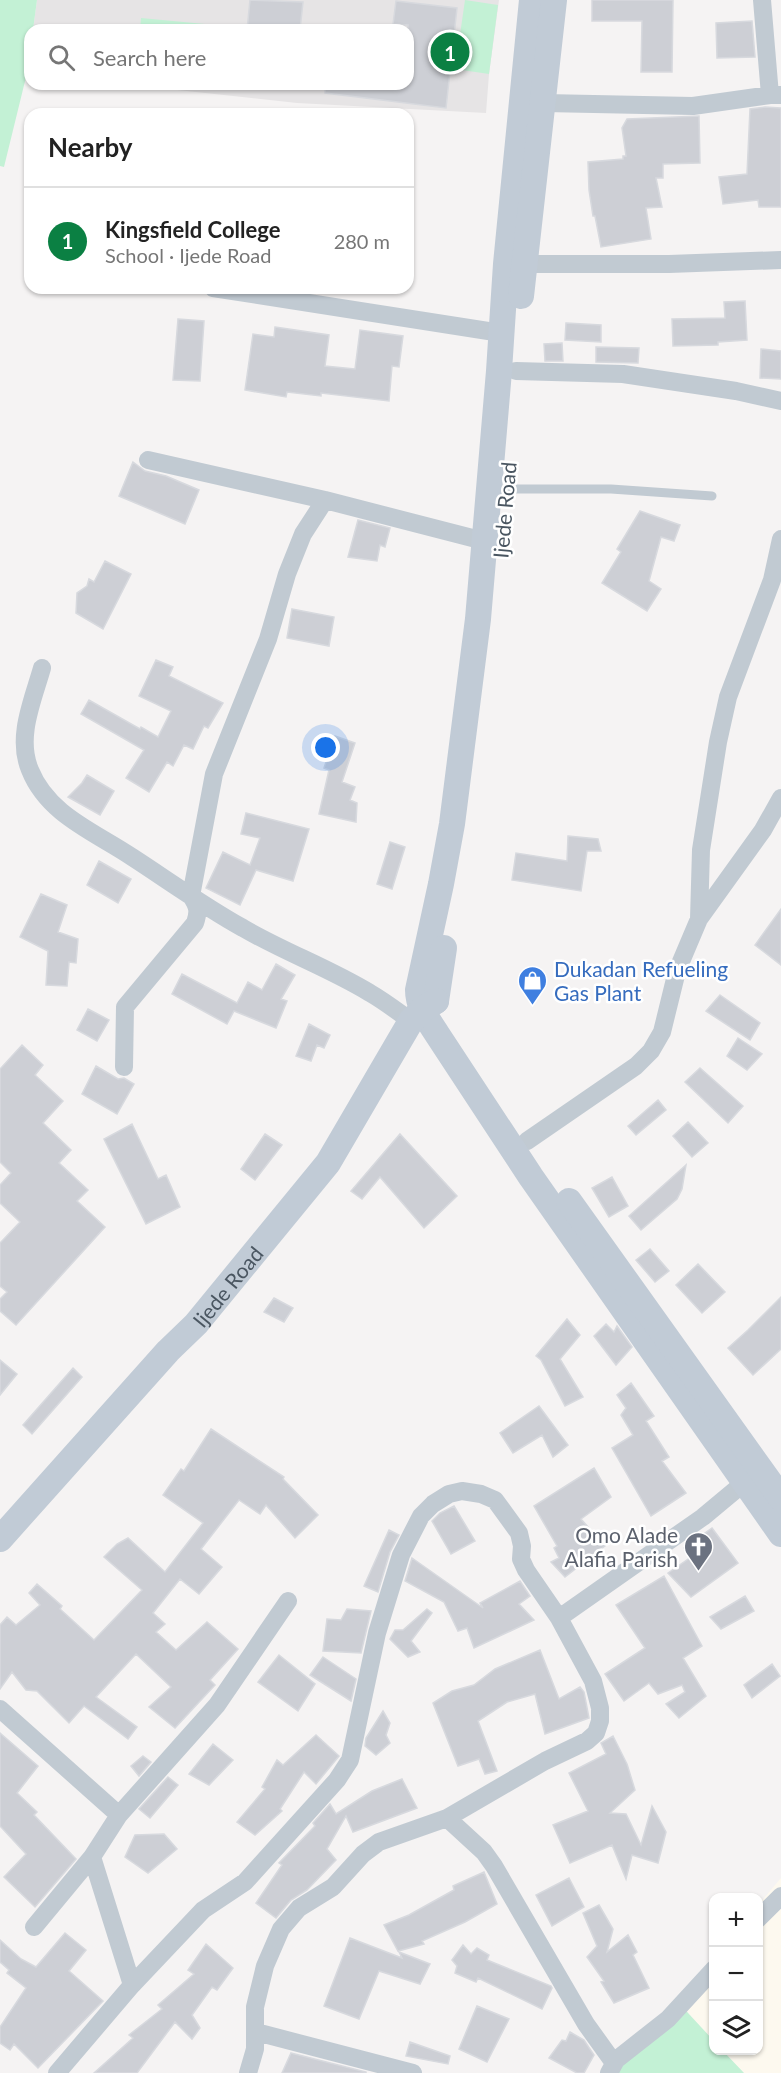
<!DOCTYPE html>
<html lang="en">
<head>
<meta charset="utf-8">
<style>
  body { margin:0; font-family:Lato,sans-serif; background:#f6f6f6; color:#222 }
  .controls { position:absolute; right:18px; bottom:18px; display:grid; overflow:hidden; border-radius:12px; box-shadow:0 2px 4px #0004 }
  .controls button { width:54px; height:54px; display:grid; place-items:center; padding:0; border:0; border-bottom:2px solid #e0e0e0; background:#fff; color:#222; font:30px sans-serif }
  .you { position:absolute; left:326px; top:748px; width:21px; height:21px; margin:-15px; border:4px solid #fff; border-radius:50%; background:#1a73e8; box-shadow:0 0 0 9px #1a73e833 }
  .badge { display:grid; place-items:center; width:39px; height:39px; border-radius:50%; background:#0b8043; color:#fff; font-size:20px; font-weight:700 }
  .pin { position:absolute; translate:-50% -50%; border:3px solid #fff; box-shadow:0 2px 6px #0006 }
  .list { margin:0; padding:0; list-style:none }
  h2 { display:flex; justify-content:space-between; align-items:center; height:78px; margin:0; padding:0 24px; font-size:26px }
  h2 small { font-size:20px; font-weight:400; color:#767676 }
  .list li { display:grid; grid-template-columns:39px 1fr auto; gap:18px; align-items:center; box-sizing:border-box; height:108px; padding:0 24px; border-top:2px solid #e0e0e0 }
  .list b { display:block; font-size:22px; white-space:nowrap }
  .list p { margin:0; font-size:20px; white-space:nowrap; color:#767676 }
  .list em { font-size:20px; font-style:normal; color:#767676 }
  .icon { flex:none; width:33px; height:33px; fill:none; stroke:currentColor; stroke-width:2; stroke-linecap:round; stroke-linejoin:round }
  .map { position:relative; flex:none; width:781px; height:2073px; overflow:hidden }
  .search { position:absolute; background:#fff; box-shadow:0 2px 4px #0004; left:24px; top:24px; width:390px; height:66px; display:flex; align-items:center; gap:15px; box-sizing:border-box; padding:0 21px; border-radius:18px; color:#767676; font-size:22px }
  .panel { position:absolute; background:#fff; box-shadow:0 2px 4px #0004; left:24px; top:108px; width:390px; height:186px; border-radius:18px }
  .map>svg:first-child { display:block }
</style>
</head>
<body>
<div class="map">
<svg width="781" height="2073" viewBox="0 0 781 2073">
  <rect width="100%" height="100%" fill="#f5f3f3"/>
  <!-- commercial -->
  <path fill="#fdf9ef" d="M781 1878V2073H744L723 2051 758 2050 759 1904Z
    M713 1957V2040L676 2000Z"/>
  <!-- education -->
  <path fill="#e6e4e5" d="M37 0H499L489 74 486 113 297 103 122 84H408V30H33Z"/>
  <!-- green -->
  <path fill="#c3f1d5" d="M0 0H37L33 30H30L27 73 4 167 0 166Z
    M465 0 498 5 489 74 455 69Z
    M141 18 226 26V30H140Z
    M676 2000 713 2040 714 2050 723 2051 744 2073H613Z"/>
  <!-- building -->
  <path fill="#cdcfd5" stroke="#d7d9de" stroke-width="1.5" d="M250 0 303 2 300 30H247Z
    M592 0H673L672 72H641L642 21H592Z
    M396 1 457 8 446 108 325 93V84H408V25L393 24Z
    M752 21 755 57 717 58 716 23Z
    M765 107 781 108V207H759L758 200 723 204 719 177 747 174 750 109Z
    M699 116 700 163 663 164V178H656L662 207 646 208 651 239 601 247 595 216H593L589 190 588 162 623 159V156H626L622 128 627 119Z
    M745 301 747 340 718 342V345L673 346 672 319 725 318 724 302Z
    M178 319 204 321 200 381 173 380Z
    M566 323 601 325V342L565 340Z
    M275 327 329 335 325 366 355 369 360 330 403 336 399 367 392 366 389 401 321 393V396L287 392 286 397 245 390 253 334 274 337Z
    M562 343 563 361H545L544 344Z
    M596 347 639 348 638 363 596 362Z
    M761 349 781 351V379L760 378Z
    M133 462 145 471 166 476 199 490 185 524 119 496Z
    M640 511 680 525 674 541 661 537 649 581 661 589 647 611 602 583 621 552 617 549Z
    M358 520 390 528 385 547 380 545 377 561 348 557Z
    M105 561 131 574 103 629 76 613 77 593 87 586 89 579 94 582Z
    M292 609 334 617 329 646 287 638Z
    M156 660 173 667 169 676 223 703 208 728 204 726 193 749 184 745 173 766 167 762 149 792 126 778 144 750 81 714 89 700 140 729 141 727 158 737 171 711 139 696Z
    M335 736 355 743 342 782 355 787 350 800 357 803 356 822 319 814 329 770 324 768Z
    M87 775 114 791 100 815 68 797 82 783Z
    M246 813 309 829 293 881 256 870 240 905 206 888 223 852 250 865 260 838 241 834Z
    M568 836 598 839 601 851H587L581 891 512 880 516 853 567 861Z
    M390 842 405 847 392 889 377 884Z
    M99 861 131 879 118 903 87 885Z
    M41 894 67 905 58 932 78 939 76 963 69 962 67 986 46 985 48 951 20 937Z
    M781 909V965L755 945Z
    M276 964 295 975 281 999 287 1001 276 1028 234 1011 227 1024 172 994 182 974 237 1003 248 982 262 990Z
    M720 995 760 1023 750 1040 706 1011Z
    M88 1009 109 1020 97 1041 77 1030Z
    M309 1024 330 1035 324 1048 317 1045 311 1061 296 1056Z
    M738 1038 762 1054 747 1070 727 1056Z
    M22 1045 43 1065 35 1075 63 1101 43 1123 71 1150 59 1163 88 1190 77 1201 105 1227 16 1325 0 1311V1299L7 1292 0 1286V1243L20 1222 0 1203V1185L11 1173 0 1162V1069Z
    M96 1066 118 1079 124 1078 134 1084 117 1114 82 1094Z
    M700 1068 743 1106 728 1123 685 1082Z
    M658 1100 666 1110 636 1135 628 1126Z
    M688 1122 708 1143 692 1157 673 1136Z
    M132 1124 158 1179 166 1175 180 1207 146 1224 104 1139Z
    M265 1134 282 1145 255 1180 241 1169Z
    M400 1134 457 1196 424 1228 380 1177 362 1199 351 1191Z
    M686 1165 682 1189 677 1199 641 1230 629 1216Z
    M612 1177 628 1206 609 1217 592 1188Z
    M650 1249 669 1271 655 1282 636 1260Z
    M698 1264 725 1292 702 1313 676 1285Z
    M781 1297V1349L753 1375 728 1348 748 1330Z
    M274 1298 293 1308 284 1322 264 1312Z
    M567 1319 580 1335 560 1359 583 1397 565 1406 541 1360 536 1356Z
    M606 1324 614 1332 617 1326 632 1347 616 1365 594 1336Z
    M0 1360 17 1374 0 1395Z
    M73 1368 82 1377 32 1434 23 1425Z
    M631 1383 654 1416 646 1421 669 1457 662 1461 686 1493 651 1516 612 1448 633 1435 621 1415 626 1408 617 1395Z
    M539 1406 568 1445 553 1457 542 1435 513 1453 500 1433Z
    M211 1429 284 1477 283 1479 318 1515 295 1538 266 1505 260 1514 239 1500 201 1549 222 1567 199 1594 180 1579 153 1613 165 1624 156 1632 176 1650 207 1622 238 1649 210 1680 215 1685 175 1728 149 1707 171 1687 136 1654 96 1697 137 1727 128 1739 84 1706 69 1723 37 1691 26 1690 12 1672 0 1689V1625L7 1617 16 1625 40 1605 29 1593 37 1584 62 1606 60 1609 94 1640 142 1590 104 1557 117 1544 128 1538 165 1572 203 1523 163 1495 181 1469 184 1471Z
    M594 1468 611 1497 581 1519 605 1546 565 1577 551 1562 559 1558 554 1548 557 1546 534 1506Z
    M454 1506 475 1541 451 1554 432 1521 440 1513Z
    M712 1528 738 1563 691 1597 668 1573 691 1557 684 1548Z
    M389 1530 399 1535 390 1552 378 1592 364 1586Z
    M412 1558 483 1608 480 1603 520 1581 530 1596 519 1604 534 1620 474 1648 467 1628 458 1631 444 1602 405 1581Z
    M664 1576 702 1646 683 1658 706 1696 679 1718 666 1704 685 1692 682 1685 658 1694 649 1683 624 1701 605 1674 645 1648 616 1605Z
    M745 1596 754 1611 721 1629 710 1617Z
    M347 1609 371 1611 361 1653 323 1651 327 1619 341 1620Z
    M427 1609 432 1613 411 1641 420 1652 408 1657 390 1639 395 1630H403Z
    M540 1650 559 1699 580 1687 584 1692 589 1718 545 1734 535 1694 507 1702 478 1721 497 1771 485 1774 479 1759 458 1766 433 1703 452 1691 474 1685 495 1669Z
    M279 1655 315 1684 298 1711 258 1682Z
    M323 1657 356 1679 351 1701 310 1675Z
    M772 1664 780 1676 752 1698 744 1685Z
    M383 1711 390 1723 386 1735 390 1743 376 1755 365 1746 366 1738Z
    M0 1733 38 1766 17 1793 37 1812 34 1815 76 1859 35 1907 4 1877 26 1854 0 1826Z
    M316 1735 339 1756 316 1784 304 1772 280 1809 282 1811 255 1835 237 1822 265 1789 262 1787 277 1760 283 1765Z
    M613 1736 627 1764 635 1790 610 1813 626 1814 641 1845 652 1806 666 1832 658 1863 632 1855 626 1879 612 1845 570 1863 553 1825 588 1811 569 1773 606 1754 601 1743Z
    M213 1744 233 1760 209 1785 189 1774Z
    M143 1756 151 1762 139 1776 131 1766Z
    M168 1777 178 1785 150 1818 139 1809Z
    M402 1779 417 1808 353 1832 346 1816 327 1849 336 1860 307 1890 291 1900 276 1918 256 1903 282 1865 279 1863 315 1826 313 1823 330 1804 336 1814 372 1791Z
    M164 1834 177 1849 148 1873 125 1857 135 1835Z
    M484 1872 497 1904 465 1922 422 1941 424 1944 398 1951 384 1925 409 1915 454 1890 453 1886Z
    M569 1878 584 1907 552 1926 536 1895Z
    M599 1905 613 1929 607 1952 628 1935 637 1952 633 1955 649 1988 614 2003 601 1982 604 1981 587 1957 597 1946 583 1913Z
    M65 1933 86 1950 69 1971 103 2001 38 2068 14 2044 10 2050 0 2043V2027L26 1988 7 1973 9 1970 0 1962V1940L21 1959 36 1967Z
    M350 1938 402 1958 399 1952 430 1964 420 1984 379 1971 359 2019 324 2006Z
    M206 1944 233 1968 217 1990 212 1987 192 2015 200 2028 192 2039 175 2022 137 2073H94L133 2038 129 2035 162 2009 158 2005 194 1974 188 1970Z
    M463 1945 471 1954 477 1948 489 1955 487 1960 551 1986 552 1988 542 2009 478 1978 476 1982 455 1973 457 1966 452 1960Z
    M477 2006 509 2019 487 2062 459 2049Z
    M570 2032 584 2040 594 2055 584 2073H577L549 2058 562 2040 566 2041Z
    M410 2042 450 2056 448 2064 406 2056Z
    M291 2053 366 2072V2073H282Z"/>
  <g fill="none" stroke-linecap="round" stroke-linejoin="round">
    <!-- service -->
    <path stroke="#c1cad2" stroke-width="9" d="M491 489H611L712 496"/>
    <!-- minor -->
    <path stroke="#c1cad2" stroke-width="18" d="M762 0 770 95
      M544 103 693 106 770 95H781
      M524 264H669L781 260
      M213 288 501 333
      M516 371 623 374 736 391 781 401
      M148 460 325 500 484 541
      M42 668C33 700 16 737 30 770 48 815 95 832 132 857 169 881 205 907 243 928 284 952 329 968 370 993 384 1001 397 1011 411 1021
      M699 919 701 850 718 742 728 697 772 580 781 539
      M124 1067 125 1007 195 923C199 911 198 907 191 896L214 774 268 639 287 574 303 534 325 500
      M527 1141 636 1066 651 1051 662 1032 677 971 699 919 763 830 781 798
      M559 1618 703 1517 745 1482
      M0 1709 119 1815
      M447 1818 484 1852 494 1866 586 2024 614 2063
      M92 1857 132 1985
      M758 1919 781 1896
      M34 1927 92 1857 119 1815 217 1705 288 1601
      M256 2032 413 2073
      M57 2073 132 1985 203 1910 245 1882 337 1780 350 1760 377 1633 401 1555 421 1516 433 1504 449 1494 462 1491 481 1494 495 1500 519 1533 522 1546 521 1559 526 1570 559 1618 593 1681 600 1708V1721L596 1733 587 1741 545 1761 447 1818 379 1842 363 1854 333 1887 299 1908 281 1929 265 1966 255 2007V2049L248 2073
      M609 2073 616 2060 668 2019 714 1969"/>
    <!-- secondary -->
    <g stroke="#c1cbd6" stroke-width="26">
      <path d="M532 0 506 264 499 371 478 619 452 824 441 884 418 990C418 1007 428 1020 437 1034L531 1177 781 1534"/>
      <path d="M521 296 554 0"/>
      <path d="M436 1001 444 948"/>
      <path d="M569 1201 781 1498"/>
      <path id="s1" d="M0 1539 168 1351 196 1324 328 1163 411 1021 422 1010 436 1001"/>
    </g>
  </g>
  <!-- icons -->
  <defs>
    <symbol id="shop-pin" viewBox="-11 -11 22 30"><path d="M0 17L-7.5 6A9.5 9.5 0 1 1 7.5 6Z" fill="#3f7fe0" stroke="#fff"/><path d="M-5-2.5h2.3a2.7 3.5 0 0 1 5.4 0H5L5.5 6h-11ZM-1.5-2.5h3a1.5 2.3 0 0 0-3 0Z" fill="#fff"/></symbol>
    <symbol id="church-pin" viewBox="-11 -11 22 30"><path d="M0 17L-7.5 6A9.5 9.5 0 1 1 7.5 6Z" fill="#6b7280" stroke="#fff"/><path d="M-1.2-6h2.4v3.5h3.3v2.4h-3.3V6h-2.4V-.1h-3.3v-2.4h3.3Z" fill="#fff"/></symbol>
  </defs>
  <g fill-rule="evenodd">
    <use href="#shop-pin" x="516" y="964" width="33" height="45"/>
    <use href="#church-pin" x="682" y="1530" width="33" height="45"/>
  </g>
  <g text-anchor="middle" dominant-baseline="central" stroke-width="5" stroke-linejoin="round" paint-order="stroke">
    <!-- street labels -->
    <g font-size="21" fill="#4a5661" stroke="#fff">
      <text transform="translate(504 510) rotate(-85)">Ijede Road</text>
      <text stroke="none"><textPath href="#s1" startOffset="340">Ijede Road</textPath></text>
    </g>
    <!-- shop labels -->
    <g font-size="21" fill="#366cbe" stroke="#fff" text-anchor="start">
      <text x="554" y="968">Dukadan Refueling<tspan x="554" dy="24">Gas Plant</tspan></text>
    </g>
    <!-- worship labels -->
    <g font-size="21" fill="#5b616d" stroke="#fff" text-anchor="end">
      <text x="678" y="1534">Omo Alade<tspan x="678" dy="24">Alafia Parish</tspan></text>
    </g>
  </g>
</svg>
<div class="controls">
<button>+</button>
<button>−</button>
<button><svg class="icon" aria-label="layers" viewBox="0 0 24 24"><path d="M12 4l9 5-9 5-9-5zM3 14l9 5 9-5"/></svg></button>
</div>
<div class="you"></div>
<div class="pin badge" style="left:450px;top:52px">1</div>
<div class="search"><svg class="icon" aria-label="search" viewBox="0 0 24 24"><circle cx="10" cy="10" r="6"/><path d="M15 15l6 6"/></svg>Search here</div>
<section class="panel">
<h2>Nearby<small></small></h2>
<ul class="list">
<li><span class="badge">1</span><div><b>Kingsfield College</b><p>School · Ijede Road</p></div><em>280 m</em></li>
</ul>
</section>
</div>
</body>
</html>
